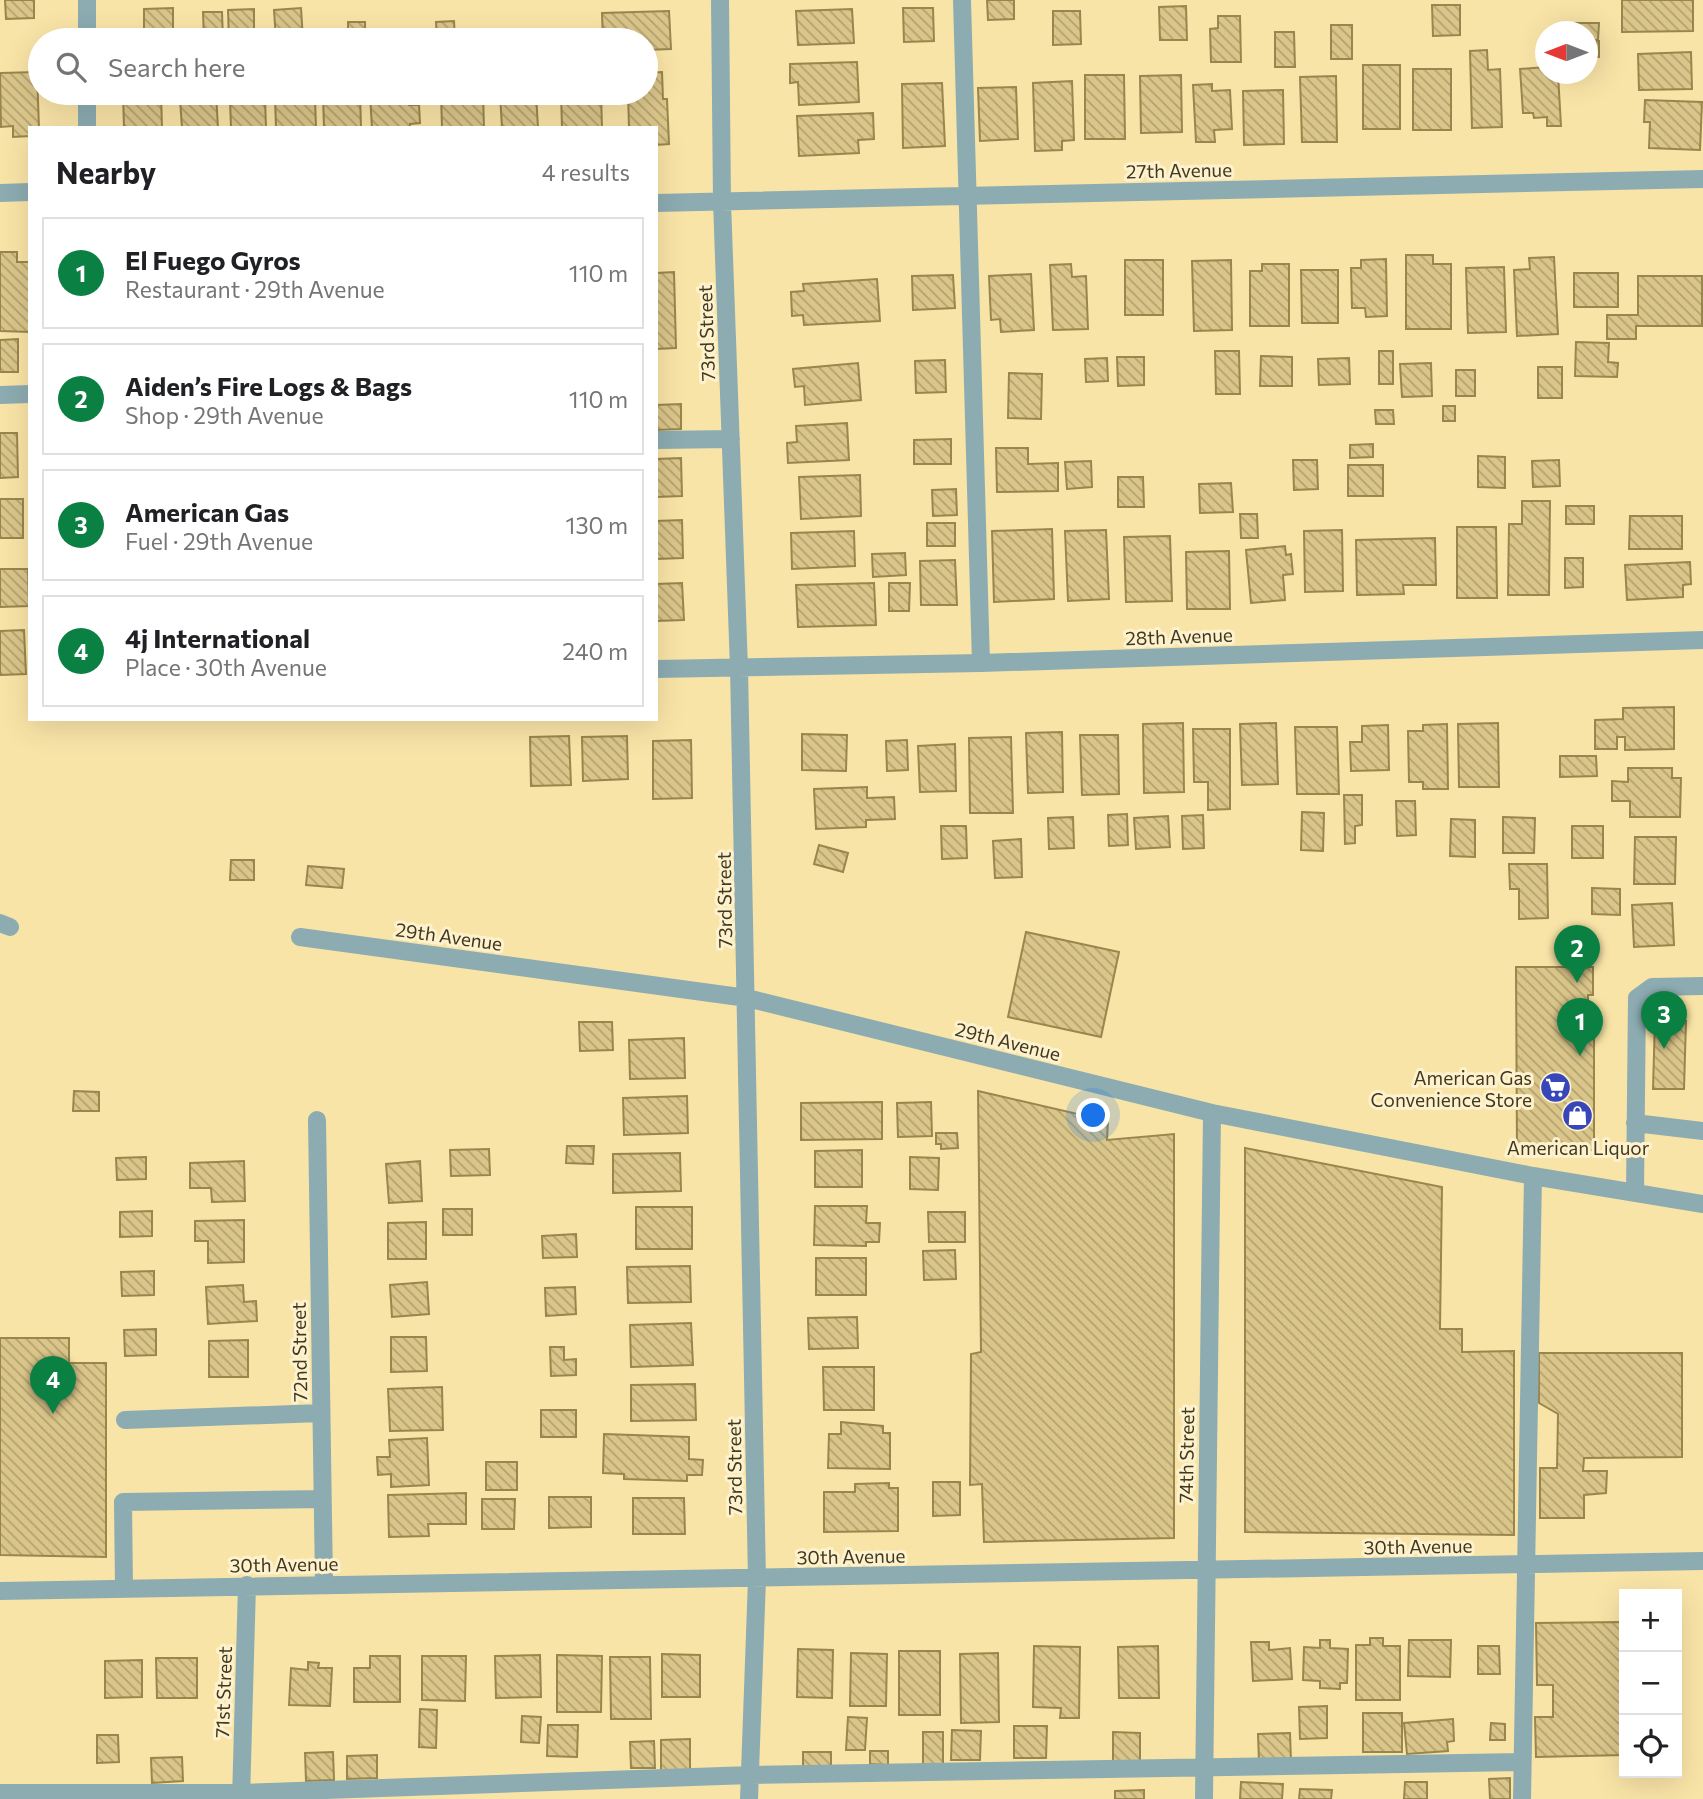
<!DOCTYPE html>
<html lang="en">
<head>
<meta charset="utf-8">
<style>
  body { margin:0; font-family:Commissioner,sans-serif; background:#f6f6f6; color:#202124 }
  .controls { position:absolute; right:21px; bottom:21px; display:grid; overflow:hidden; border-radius:0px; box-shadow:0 7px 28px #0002 }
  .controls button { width:63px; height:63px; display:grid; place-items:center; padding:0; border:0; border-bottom:2px solid #e0e0e0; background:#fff; color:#202124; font:35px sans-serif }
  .compass { position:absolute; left:1535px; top:21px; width:63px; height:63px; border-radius:50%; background:#fff; box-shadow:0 7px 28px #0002; rotate:270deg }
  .you { position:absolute; left:1094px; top:1116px; width:24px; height:24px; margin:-18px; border:5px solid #fff; border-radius:50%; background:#1a73e8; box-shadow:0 0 0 10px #1a73e833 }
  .badge { display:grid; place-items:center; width:46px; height:46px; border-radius:50%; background:#0b8043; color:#fff; font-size:23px; font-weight:700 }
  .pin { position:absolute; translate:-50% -58px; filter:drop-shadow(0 2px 4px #0008) }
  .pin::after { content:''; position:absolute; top:37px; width:24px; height:21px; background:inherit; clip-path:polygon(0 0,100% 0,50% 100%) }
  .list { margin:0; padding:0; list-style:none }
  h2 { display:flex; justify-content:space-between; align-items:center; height:91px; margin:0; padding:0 28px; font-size:30px }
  h2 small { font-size:23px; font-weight:400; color:#757577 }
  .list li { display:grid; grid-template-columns:46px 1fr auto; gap:21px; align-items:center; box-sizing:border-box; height:112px; margin:0 14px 14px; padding:0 14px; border:2px solid #e0e0e0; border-radius:0px }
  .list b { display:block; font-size:26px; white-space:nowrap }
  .list p { margin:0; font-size:23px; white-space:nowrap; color:#757577 }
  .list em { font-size:23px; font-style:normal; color:#757577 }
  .icon { flex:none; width:38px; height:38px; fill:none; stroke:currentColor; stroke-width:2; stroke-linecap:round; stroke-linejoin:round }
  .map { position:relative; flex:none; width:1703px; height:1799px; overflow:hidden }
  .search { position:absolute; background:#fff; box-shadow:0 7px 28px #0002; left:28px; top:28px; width:630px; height:77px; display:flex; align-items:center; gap:18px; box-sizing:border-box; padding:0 24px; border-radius:38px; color:#757577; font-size:26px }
  .panel { position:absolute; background:#fff; box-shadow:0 7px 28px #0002; left:28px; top:126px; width:630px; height:595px; border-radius:0px }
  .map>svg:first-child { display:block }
</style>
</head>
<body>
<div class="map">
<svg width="1703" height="1799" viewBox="0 0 1703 1799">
  <defs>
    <pattern id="building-back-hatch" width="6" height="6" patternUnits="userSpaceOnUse" patternTransform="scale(1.75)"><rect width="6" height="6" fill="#dbc68a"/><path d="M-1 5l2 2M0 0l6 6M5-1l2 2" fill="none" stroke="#b3a270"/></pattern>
  </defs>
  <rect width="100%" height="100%" fill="#f9e4a7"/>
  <!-- building -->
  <path fill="url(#building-back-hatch)" stroke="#99864c" stroke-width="2" d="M5 0H34V18L6 19Z
    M987 0H1014V19L988 20Z
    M1622 0H1693V31L1622 32Z
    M1432 5H1460V35L1433 36Z
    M1186 6 1187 40H1160L1159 7Z
    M173 8V35H144V9Z
    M301 8 303 40H276L274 10Z
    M903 8H933L934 41 904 42Z
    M254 9V40H229L228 10Z
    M852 9 854 43 798 45 796 11Z
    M669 11 671 49 646 50V40H603L602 13Z
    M1053 11H1080L1081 44 1053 45Z
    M203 12H222L223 40H204Z
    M1218 16H1240L1241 62H1211L1210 29 1218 28Z
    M454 21 455 40H437L436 22Z
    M348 22H365V40H348Z
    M1573 23H1599L1598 40H1588V32H1572Z
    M1331 25H1352V59H1331Z
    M429 32V40H408V33Z
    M1275 32H1294L1295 67H1275Z
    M1588 41H1599V57H1588Z
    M1487 50 1488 70 1500 69 1502 127 1472 128 1470 51Z
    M1691 52 1692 89 1639 90 1638 54Z
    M857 62 859 102 799 105 798 82 790 83V64Z
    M1363 65H1400V129H1363Z
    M1546 67V74H1558L1561 126H1547V117L1534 118 1533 113H1523L1520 69Z
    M1413 69H1451V130H1413Z
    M37 72 39 128H30V136L13 137V126L1 127 0 73Z
    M662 72 663 99H667L669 144 656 145V128H629L628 93H646V73Z
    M1085 75H1124L1125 139H1085Z
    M1181 75 1182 132 1141 133 1140 76Z
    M1336 76 1337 142H1302L1300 77Z
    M1072 81 1074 140 1062 141V150L1035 151 1033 83Z
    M942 83 945 146 903 148 902 84Z
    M1212 84V91L1230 90 1232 129 1214 130 1215 142H1196L1193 85Z
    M1016 87 1018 139 980 141 978 88Z
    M1283 90 1284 144 1244 145 1243 91Z
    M123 93H161L162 128H124Z
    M204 93H216L218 128H182L180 99 204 97Z
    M360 93 361 128H324L323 94Z
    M408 93 409 105H419L420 123 410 124V128H372L370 95Z
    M441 93H483L484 128H442Z
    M500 93H536L538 128H502Z
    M561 93H601L602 128H562Z
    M265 98 266 128H231L230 99Z
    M275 98H315L316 128H276Z
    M1645 100 1702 102 1700 150 1649 148 1650 122H1644Z
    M873 113 874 139 858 140 859 153 799 156 797 116Z
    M0 252H17V262H30V332L0 331Z
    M1406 255H1433V264H1451V329H1406Z
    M1554 257 1558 334 1517 336 1514 270 1530 269 1529 258Z
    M1386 259 1387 316 1366 317 1365 308H1352L1351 268H1361V260Z
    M1125 260H1163V315H1125Z
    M1231 260 1232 330 1194 331 1192 261Z
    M1071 264 1072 277 1086 276 1088 329 1053 330 1050 265Z
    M1262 264H1289V326H1250V271H1262Z
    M1504 267 1506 332 1468 333 1466 268Z
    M1301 270H1338V323H1302Z
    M674 272 676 348 656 349V273Z
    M1574 273H1618V307H1574Z
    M1031 274 1034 330 1001 332 1000 319 991 320 989 276Z
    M953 275 955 308 913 310 912 276Z
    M1638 276H1702V326H1636V339H1607V315H1638Z
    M877 279 880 321 804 325 803 315 792 316 791 292 804 291 803 284Z
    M18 339V372H0V340Z
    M1576 342 1609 343 1608 362 1618 363 1617 377 1575 376Z
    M1215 351H1239L1240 394H1216Z
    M1379 351H1393V384H1379Z
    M1261 356 1292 357V386H1260Z
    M1117 357H1144V385L1118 386Z
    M1107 358 1108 381 1086 382 1085 359Z
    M1349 358 1350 384 1319 385 1318 359Z
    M945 360 946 392 916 393 915 361Z
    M858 363 861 400 805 405 804 386 795 387 793 369Z
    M1431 363 1432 396 1402 397 1400 364Z
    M1538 367H1562V398H1538Z
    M1456 370H1475V396H1456Z
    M1009 373 1042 374 1041 419 1008 418Z
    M681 404V429L656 430V405Z
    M1443 406H1455V421H1443Z
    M1375 410H1393L1394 424H1376Z
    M847 423 849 460 788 463 787 443 797 442 796 426Z
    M0 433H17L18 477 0 478Z
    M951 439V464H914V440Z
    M1373 444V457L1350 458V445Z
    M996 448H1028V464L1058 463V491L997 492Z
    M1478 456 1505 457V488L1478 487Z
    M681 458 682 496 656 497V459Z
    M1293 460H1317L1318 489 1294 490Z
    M1559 460 1560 486 1533 487 1532 461Z
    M1091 461 1092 487 1067 489 1065 462Z
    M1348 465H1383V496H1348Z
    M860 475 861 516 801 519 799 477Z
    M1118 477H1143L1144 507H1118Z
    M1231 483 1233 512 1200 513 1199 484Z
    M956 489 957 515 933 516 932 490Z
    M0 499H23V538H0Z
    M1522 501H1550L1549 595H1508L1509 524H1522Z
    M1566 506H1594V524H1566Z
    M1240 514H1257L1258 538H1241Z
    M1630 516H1682V549H1629Z
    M682 520 683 558 656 559V521Z
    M927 523H955V546H927Z
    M1457 527H1496L1497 598H1457Z
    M1052 529 1054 599 994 602 992 531Z
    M1106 530 1109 599 1068 601 1065 531Z
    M1342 530 1343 591 1305 592 1304 531Z
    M854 531 855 566 792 569 791 533Z
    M1170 536 1172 601 1126 602 1124 537Z
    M1435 538 1436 585H1403L1404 594 1357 595 1356 540Z
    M1285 546 1286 555 1291 554 1293 574 1283 575 1285 600 1251 603 1246 550Z
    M1229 551 1230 609H1187L1186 552Z
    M905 553 906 575 873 577 872 554Z
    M1565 558H1583V587L1565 588Z
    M955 560 957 605H921L920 561Z
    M1690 562 1691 584 1683 585V597L1627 600 1625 565Z
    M0 569H28L29 606 0 607Z
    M682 583 684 620 656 621V584Z
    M874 583 876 625 798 627 796 585Z
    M889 583H910L909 611H889Z
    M24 630 26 674 0 675V631Z
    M1674 707V749L1625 750V737H1617V749H1595V720L1623 719V708Z
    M1183 723 1184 792 1144 793 1143 724Z
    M1276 723 1278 784 1242 785 1240 724Z
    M1498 723 1499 787H1459L1458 724Z
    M1447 724 1448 789H1423V782H1409L1408 731H1423V725Z
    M1388 725 1389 770 1351 771 1350 742H1362V726Z
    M1295 727H1337L1339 794H1297Z
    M1193 729H1230V809L1208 810V782H1194Z
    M1062 732 1063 792 1028 793 1026 733Z
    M802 734 847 735 846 771 802 770Z
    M1080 735H1118L1119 794 1082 795Z
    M569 736 571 785 531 786 530 737Z
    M627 736 628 779 583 781 582 737Z
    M1011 737 1013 813H970L969 738Z
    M691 740 692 798 653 799V741Z
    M907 740 908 770 887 771 886 741Z
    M955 744 956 791 920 792 918 746Z
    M1560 756H1596L1597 776 1560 777Z
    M1628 768H1672V778H1681L1680 817H1630V801H1612V781L1628 782Z
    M867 787V798L894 797 895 819 866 820V827L816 829 814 789Z
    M1344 795H1362V825L1355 826V843L1345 844Z
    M1396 801H1415L1416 835 1397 836Z
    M1302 812 1324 813 1323 851 1301 850Z
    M1127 814 1128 845 1109 846 1108 815Z
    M1203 815 1204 848 1183 849 1182 816Z
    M1168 816 1170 847 1136 849 1134 818Z
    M1073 817 1074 848 1049 849 1048 818Z
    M1503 817 1535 818 1534 853H1503Z
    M1451 819 1475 820V857L1450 856Z
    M941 826H966L967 858 942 859Z
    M1572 826H1603V858H1572Z
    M1635 837H1676L1675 884H1634Z
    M1021 839 1022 877 995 878 993 841Z
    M819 845 848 853 843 872 814 864Z
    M231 860H254V880H230Z
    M1509 864H1547L1548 918 1519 919V889H1510Z
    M308 866 344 869 342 888 306 885Z
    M1592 888 1620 889V915L1592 914Z
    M1672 903 1674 945 1634 947 1632 905Z
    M1026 932 1119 952 1101 1037 1008 1017Z
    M1516 967H1593V995H1588V1027H1594V1150L1517 1151Z
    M1655 1019 1686 1021 1684 1089H1653Z
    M579 1022H612L613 1050 580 1051Z
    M684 1038 685 1078 630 1079 629 1040Z
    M74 1091 99 1092V1111H73Z
    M978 1091 1108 1121 1107 1140 1174 1134V1538L984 1542 982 1484 970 1485 971 1354 981 1352Z
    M687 1096 688 1133 624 1135 623 1098Z
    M882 1102V1139L801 1140V1103Z
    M931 1102 932 1136 898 1137 897 1103Z
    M936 1133H957L958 1148 941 1149V1144H936Z
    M567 1146H594L593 1164 566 1163Z
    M1245 1148 1442 1187 1440 1329H1462V1352L1514 1351V1535L1245 1532Z
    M489 1149 490 1175 451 1176 450 1150Z
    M862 1150V1187H815V1151Z
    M680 1153 681 1191 613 1193V1154Z
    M146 1157V1179L117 1180 116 1158Z
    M910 1157 939 1158 938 1190 910 1189Z
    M244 1161 245 1201 212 1202 211 1188H190V1163Z
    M420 1161 422 1201 389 1203 386 1164Z
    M815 1206H867L866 1223H880L879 1242H866V1246L814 1245Z
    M636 1207H692V1249H636Z
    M443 1209H472V1235H443Z
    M152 1211V1236L120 1237V1212Z
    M928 1212H965V1242H929Z
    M244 1220V1262L208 1263V1241H195V1221Z
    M426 1222V1259H388V1223Z
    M576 1234 577 1257 543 1258 542 1236Z
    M955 1250 956 1279 924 1280 923 1251Z
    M816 1258H866V1295H816Z
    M690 1266 691 1302 628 1303 627 1267Z
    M154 1271V1295L122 1296 121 1272Z
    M427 1282 429 1314 392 1317 390 1285Z
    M243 1285 244 1302 256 1301 257 1321 208 1324 206 1287Z
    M575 1287 576 1314 546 1316 545 1288Z
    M857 1317 858 1348 809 1349 808 1318Z
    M691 1323 693 1365 631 1367 630 1325Z
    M156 1329V1355L125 1356 124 1330Z
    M391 1337H426L427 1371 391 1372Z
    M0 1338H69V1363H106V1557L0 1555Z
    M248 1340V1377H209V1341Z
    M550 1347H564V1360L576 1359V1375L551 1376Z
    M1539 1353H1682V1457L1584 1458 1583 1471H1607L1606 1493 1584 1495V1518H1540V1468H1557L1558 1414 1539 1403Z
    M823 1367H874V1410H824Z
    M695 1384 696 1420 631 1421V1385Z
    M442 1387 443 1430 390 1431 388 1389Z
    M541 1410H576V1437H541Z
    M841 1422 883 1426V1433H890V1469L828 1468 829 1434H841Z
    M604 1434 689 1437V1459L703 1460 702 1475H687V1481L624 1479V1474L603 1473Z
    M427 1438 429 1485 391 1487V1474L378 1475 377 1457H390L389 1440Z
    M486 1462H517V1490H486Z
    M933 1482H960V1515L933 1516Z
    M889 1483V1488H898V1531L824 1532V1492H855V1484Z
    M466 1493V1524H428L429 1536 389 1537 388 1495Z
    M549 1497H591V1527L549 1528Z
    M633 1498H684L685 1534H633Z
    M482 1499H515L514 1529H482Z
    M1623 1622 1624 1755 1536 1757 1535 1717H1553V1685H1537L1536 1623Z
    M1370 1638H1383V1646H1400V1700H1356V1645H1370Z
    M1320 1640H1330V1648L1348 1649 1347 1683H1340V1689L1320 1688V1681L1303 1680 1304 1647 1320 1648Z
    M1409 1640H1451L1450 1677 1408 1676Z
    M1251 1642H1269V1650L1290 1648 1292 1679 1253 1681Z
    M1034 1646 1080 1647 1079 1718H1060L1061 1708 1033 1707Z
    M1158 1646 1159 1698H1119L1118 1647Z
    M1478 1646H1499L1500 1674H1478Z
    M798 1649 833 1650 832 1698 797 1697Z
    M899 1651H940V1715H899Z
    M851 1653 887 1654 886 1706H850Z
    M998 1653 999 1722 961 1723 960 1654Z
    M662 1654 700 1655V1697H662Z
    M540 1655 541 1697 496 1698 495 1656Z
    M557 1655 602 1656 601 1712H557Z
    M370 1656H400V1702H354V1668H370Z
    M422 1656H466L465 1701 422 1700Z
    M610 1657H650L651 1719H611Z
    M156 1658H197V1698H157Z
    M142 1660V1697L105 1698V1661Z
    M308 1662 319 1663 318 1668H332L330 1706 289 1705 291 1668 308 1670Z
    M1327 1706V1738L1300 1739 1299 1707Z
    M420 1709 437 1710 436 1748 419 1747Z
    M1363 1713H1402V1752H1363Z
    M522 1716 541 1717 539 1743 521 1742Z
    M848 1717 867 1718 865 1750H846Z
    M1453 1719 1454 1741 1447 1742 1448 1751 1407 1754 1404 1723Z
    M1491 1723 1505 1724V1740H1490Z
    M548 1725H578L577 1757 547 1756Z
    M1014 1726H1047L1046 1758H1014Z
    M952 1730 981 1731 980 1760H951Z
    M923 1732H943V1766L923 1767Z
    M1113 1732 1140 1733V1761H1113Z
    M1290 1733 1291 1761 1259 1762 1258 1734Z
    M97 1735H118L119 1762 97 1763Z
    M690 1739V1772H661V1740Z
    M654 1741 655 1768H631L630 1742Z
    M870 1751H888V1765L870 1764Z
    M333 1752 334 1780 306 1781 305 1753Z
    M803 1752H831V1772H803Z
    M377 1755V1778L347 1779V1756Z
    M182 1757 183 1781 152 1783 151 1758Z
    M1510 1778V1799H1490L1489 1779Z
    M1241 1782 1283 1784 1282 1799H1240Z
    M1405 1782H1427V1799H1404Z
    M1300 1789 1332 1790 1331 1799H1299Z
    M1144 1790V1799H1115V1791Z"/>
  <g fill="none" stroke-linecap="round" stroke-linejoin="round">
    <!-- minor -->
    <path stroke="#8cacb2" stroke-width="18" d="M87 0V40
      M720 0 722 202 739 668 757 1579 749 1799
      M962 0 981 663
      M87 93V128
      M0 193 30 192
      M656 203 1703 179
      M0 395 30 394
      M656 440 731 439
      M656 669 981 663 1703 640
      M0 923 10 927
      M300 937 747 998 1212 1113 1533 1176 1703 1204
      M317 1120 324 1583
      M1635 1123 1703 1131
      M1635 1193 1637 998 1652 987 1703 986
      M125 1420 321 1413
      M124 1588 123 1502 322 1499
      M0 1591 1703 1561
      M0 1793H241L750 1775 1522 1762
      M241 1799 247 1585
      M1204 1799 1212 1113
      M1522 1799 1533 1176"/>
  </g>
  <!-- icons -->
  <defs>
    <symbol id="supermarket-disc" viewBox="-11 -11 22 22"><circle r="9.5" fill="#3746b9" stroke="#fef2ce"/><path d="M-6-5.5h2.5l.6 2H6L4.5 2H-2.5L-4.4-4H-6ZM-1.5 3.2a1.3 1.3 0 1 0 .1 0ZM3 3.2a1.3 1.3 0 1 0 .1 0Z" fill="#fff"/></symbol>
    <symbol id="shop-disc" viewBox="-11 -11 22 22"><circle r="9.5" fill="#3746b9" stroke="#fef2ce"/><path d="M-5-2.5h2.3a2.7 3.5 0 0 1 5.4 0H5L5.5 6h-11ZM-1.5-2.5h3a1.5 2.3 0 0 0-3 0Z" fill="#fff"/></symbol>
  </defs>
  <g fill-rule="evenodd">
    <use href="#supermarket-disc" x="1538" y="1070" width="35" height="35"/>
    <use href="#shop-disc" x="1560" y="1098" width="35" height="35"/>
  </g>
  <g text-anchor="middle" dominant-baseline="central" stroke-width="6" stroke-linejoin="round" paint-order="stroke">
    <!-- street labels -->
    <g font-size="19" fill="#40381f" stroke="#fef2ce">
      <text transform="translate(1179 170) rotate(-1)">27th Avenue</text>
      <text transform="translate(706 333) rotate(-92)">73rd Street</text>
      <text transform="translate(1179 636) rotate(-2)">28th Avenue</text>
      <text transform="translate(724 900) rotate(-91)">73rd Street</text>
      <text transform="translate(449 936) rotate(8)">29th Avenue</text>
      <text transform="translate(1008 1041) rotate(14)">29th Avenue</text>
      <text transform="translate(299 1352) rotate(-91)">72nd Street</text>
      <text transform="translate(1186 1455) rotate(-89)">74th Street</text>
      <text transform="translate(734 1467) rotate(-91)">73rd Street</text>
      <text transform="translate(1418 1546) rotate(-1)">30th Avenue</text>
      <text transform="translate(851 1556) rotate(-1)">30th Avenue</text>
      <text transform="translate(284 1564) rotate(-1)">30th Avenue</text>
      <text transform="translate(223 1692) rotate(-88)">71st Street</text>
    </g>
    <!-- poi labels -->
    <g font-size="19" fill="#40381f" stroke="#fef2ce" text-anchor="end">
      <text x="1532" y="1077">American Gas<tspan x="1532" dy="22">Convenience Store</tspan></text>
      <text x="1578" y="1147" text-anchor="middle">American Liquor</text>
    </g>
  </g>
</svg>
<div class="controls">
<button>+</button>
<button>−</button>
<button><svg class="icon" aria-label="locate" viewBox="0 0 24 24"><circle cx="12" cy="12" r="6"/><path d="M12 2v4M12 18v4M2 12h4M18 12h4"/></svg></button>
</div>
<svg class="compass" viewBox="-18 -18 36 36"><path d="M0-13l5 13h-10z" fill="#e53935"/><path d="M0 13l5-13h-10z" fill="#757577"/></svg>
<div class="you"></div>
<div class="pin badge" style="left:1580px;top:1056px">1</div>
<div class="pin badge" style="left:1577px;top:983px">2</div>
<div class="pin badge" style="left:1664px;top:1049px">3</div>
<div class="pin badge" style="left:53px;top:1414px">4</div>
<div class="search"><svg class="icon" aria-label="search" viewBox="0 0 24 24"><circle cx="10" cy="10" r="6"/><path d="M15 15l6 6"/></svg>Search here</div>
<section class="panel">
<h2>Nearby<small>4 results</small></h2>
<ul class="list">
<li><span class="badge">1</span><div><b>El Fuego Gyros</b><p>Restaurant · 29th Avenue</p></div><em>110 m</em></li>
<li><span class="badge">2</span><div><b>Aiden’s Fire Logs &amp; Bags</b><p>Shop · 29th Avenue</p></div><em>110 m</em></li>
<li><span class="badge">3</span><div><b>American Gas</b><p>Fuel · 29th Avenue</p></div><em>130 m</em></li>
<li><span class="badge">4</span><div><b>4j International</b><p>Place · 30th Avenue</p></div><em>240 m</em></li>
</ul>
</section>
</div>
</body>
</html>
